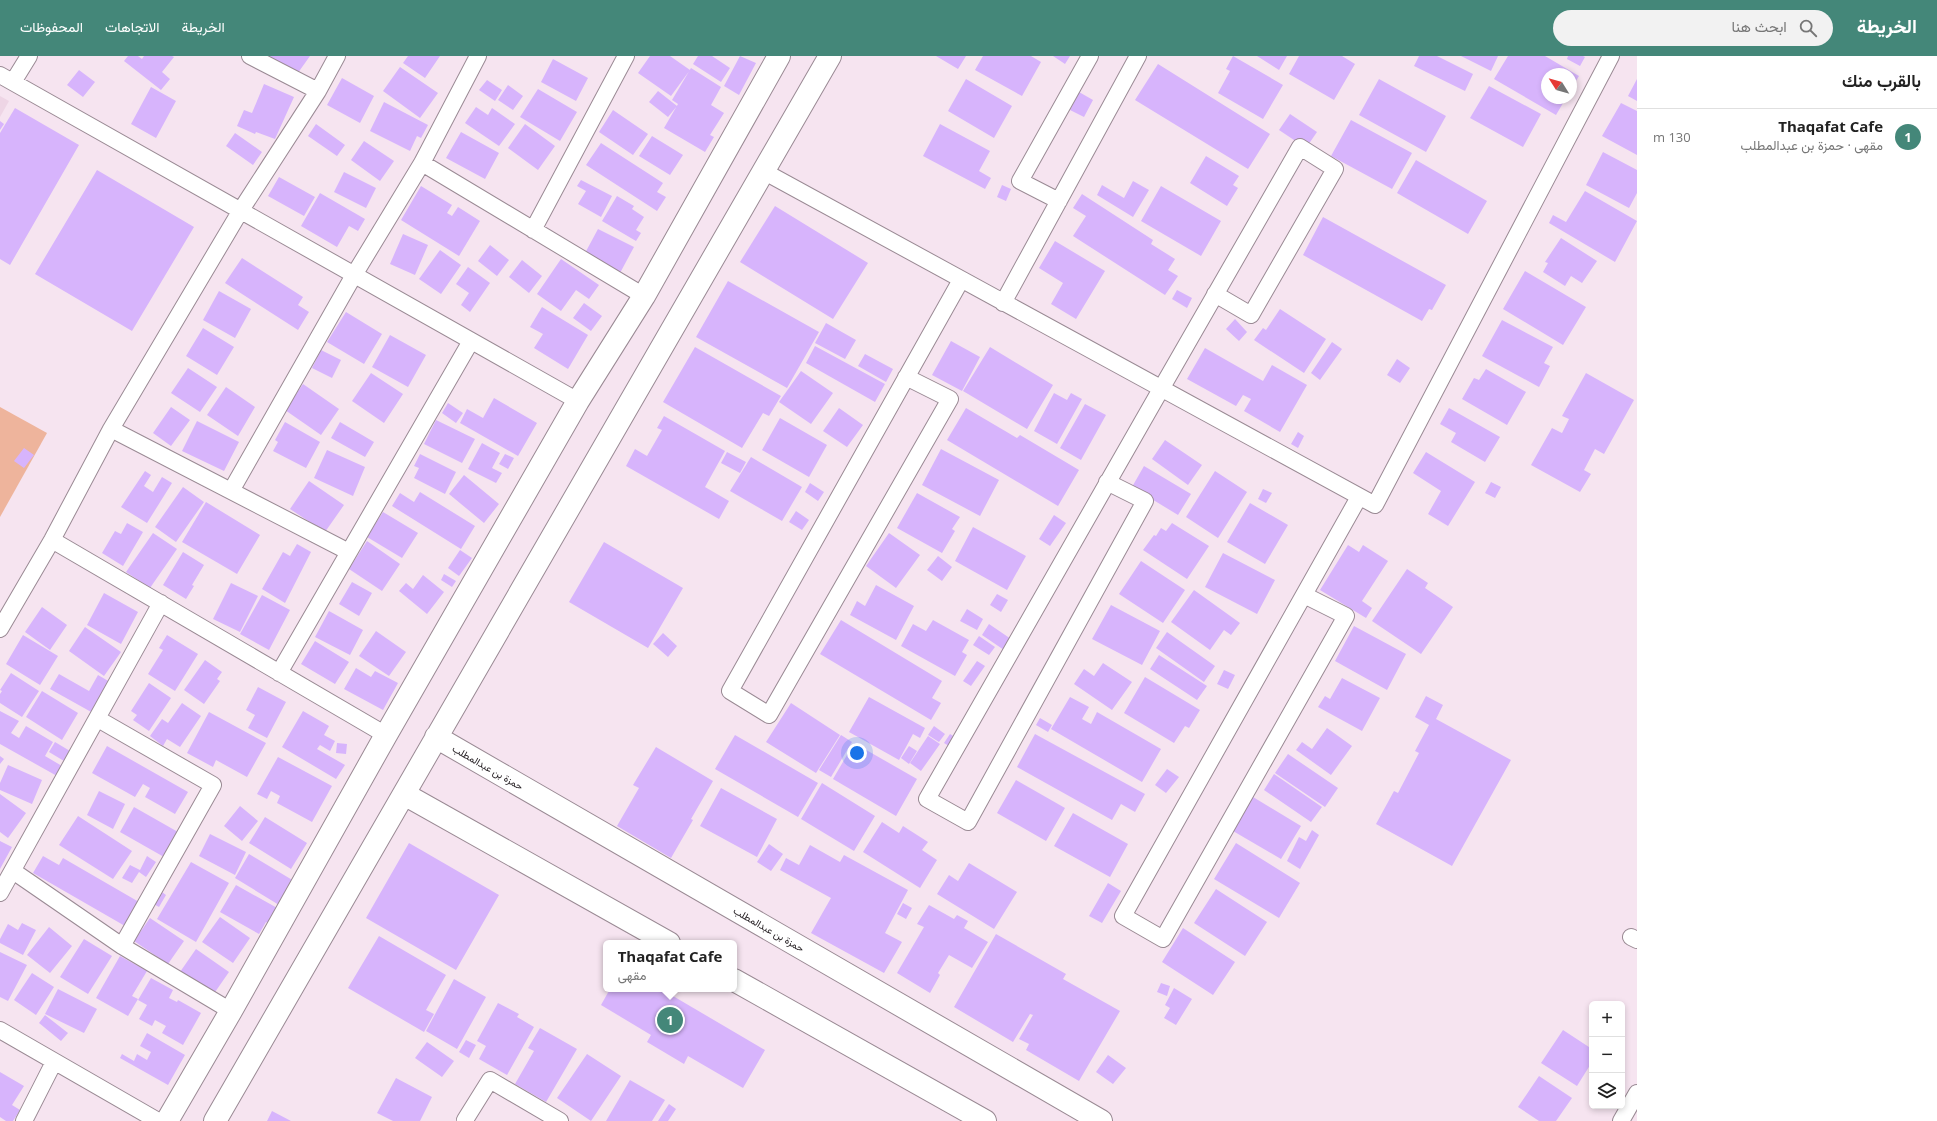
<!DOCTYPE html>
<html lang="ar">
<head>
<meta charset="utf-8">
<style>
  body { margin:0; font-family:"Open Sans",Vazirmatn,sans-serif; background:#f2f2f2; color:#222; direction:rtl }
  .controls { position:absolute; right:12px; bottom:12px; display:grid; overflow:hidden; border-radius:6px; box-shadow:0 2px 6px #0003 }
  .controls button { width:36px; height:36px; display:grid; place-items:center; padding:0; border:0; border-bottom:1px solid #e0e0e0; background:#fff; color:#222; font:20px sans-serif }
  .compass { position:absolute; left:1541px; top:12px; width:36px; height:36px; border-radius:50%; background:#fff; box-shadow:0 2px 6px #0003; rotate:307deg }
  .you { position:absolute; left:857px; top:697px; width:14px; height:14px; margin:-10px; border:3px solid #fff; border-radius:50%; background:#1a73e8; box-shadow:0 0 0 6px #1a73e833 }
  .badge { display:grid; place-items:center; width:26px; height:26px; border-radius:50%; background:#448779; color:#fff; font-size:13px; font-weight:700 }
  .pin { position:absolute; translate:-50% -50%; border:2px solid #fff; box-shadow:0 1px 4px #0006 }
  .popup { position:absolute; left:603px; top:884px; width:134px; height:52px; box-sizing:border-box; display:grid; place-content:center; border-radius:6px; background:#fff; filter:drop-shadow(0 1px 3px #0005); font-size:13px; white-space:nowrap; color:#767676 }
  .popup b { font-size:15px; color:#222 }
  .popup::after { content:''; position:absolute; left:50%; top:100%; margin-left:-8px; border:8px solid transparent; border-top-color:#fff }
  .list { margin:0; padding:0; list-style:none }
  h2 { display:flex; justify-content:space-between; align-items:center; height:52px; margin:0; padding:0 16px; font-size:17px }
  h2 small { font-size:13px; font-weight:400; color:#767676 }
  .list li { display:grid; grid-template-columns:26px 1fr auto; gap:12px; align-items:center; box-sizing:border-box; height:56px; padding:0 16px; border-top:1px solid #e0e0e0 }
  .list b { display:block; font-size:15px; white-space:nowrap }
  .list p { margin:0; font-size:13px; white-space:nowrap; color:#767676 }
  .list em { font-size:13px; font-style:normal; color:#767676 }
  .icon { flex:none; width:22px; height:22px; fill:none; stroke:currentColor; stroke-width:2; stroke-linecap:round; stroke-linejoin:round }
  .map { position:relative; flex:none; width:1637px; height:1065px; overflow:hidden; direction:ltr }
  header { display:flex; align-items:center; gap:24px; box-sizing:border-box; height:56px; padding:0 20px; background:#448779; color:#fff }
  header strong { font-size:19px }
  nav { display:flex; gap:22px; margin-inline-start:auto; font-size:14px }
  .search { width:280px; height:36px; background:#f2f2f2; display:flex; align-items:center; gap:10px; box-sizing:border-box; padding:0 14px; border-radius:22px; color:#767676; font-size:15px }
  main { display:flex }
  aside { flex:1; background:#fff }
  .map>svg:first-child { display:block }
</style>
</head>
<body>
<header>
<strong>الخريطة</strong>
<div class="search"><svg class="icon" aria-label="search" viewBox="0 0 24 24"><circle cx="10" cy="10" r="6"/><path d="M15 15l6 6"/></svg>ابحث هنا</div>
<nav><a>الخريطة</a><a>الاتجاهات</a><a>المحفوظات</a></nav>
</header>
<main>
<aside>
<h2>بالقرب منك<small></small></h2>
<ul class="list">
<li><span class="badge">1</span><div><b>Thaqafat Cafe</b><p>مقهى · حمزة بن عبدالمطلب</p></div><em>130 m</em></li>
</ul>
</aside>
<div class="map">
<svg width="1637" height="1065" viewBox="0 0 1637 1065">
  <rect width="100%" height="100%" fill="#f6e4f0"/>
  <!-- built -->
  <path fill="#eed5e5" d="M0 40 9 45 0 61Z"/>
  <!-- green -->
  <path fill="#eeb49c" d="M0 351 47 377 0 461Z"/>
  <!-- building -->
  <path fill="#d7b4fc" d="M128 0H138L142 3 144 0H172L174 1 162 16 170 23 161 34 124 5Z
    M269 0H310L295 21 268 2Z
    M408 0H440L425 22 403 7Z
    M650 0H670L690 14 671 40 638 17Z
    M698 0H712L730 12 721 26 693 8Z
    M740 0 756 7 739 39 724 30Z
    M936 0H966L958 13Z
    M983 0H1031L1041 6 1022 40 975 14Z
    M1053 0H1070L1065 8Z
    M1233 0 1283 29 1263 63 1218 37 1230 15 1226 13Z
    M1257 0H1287L1279 14Z
    M1299 0H1342L1355 8 1334 44 1289 18Z
    M1419 0H1437L1473 18 1465 35 1414 10Z
    M1461 0H1498L1491 15Z
    M1508 0H1545L1579 20 1571 33V18H1547V42H1566L1556 59 1494 23Z
    M1568 0H1583L1585 1 1580 10 1567 3Z
    M553 3 588 22 576 45 541 26Z
    M1158 8 1270 78 1248 113 1135 44Z
    M400 11 438 37 420 62 383 35Z
    M691 12 721 31 711 49 724 57 710 79 714 81 705 96 664 72 678 48 672 44Z
    M79 14 95 26 83 41 67 29Z
    M342 22 374 40 360 67 327 49Z
    M966 23 1012 50 994 82 948 55Z
    M1379 23 1446 60 1426 96 1359 59Z
    M1637 23V45L1628 40Z
    M487 24 502 34 495 45 479 34Z
    M264 28 294 41 275 83 256 76 255 78 237 70 244 54 252 57Z
    M508 29 523 40 513 54 498 44Z
    M1489 30 1541 58 1523 91 1470 62Z
    M151 31 176 45 156 82 131 68Z
    M538 33 577 56 560 85 520 61Z
    M658 35 677 50 668 61 649 46Z
    M1079 36 1093 44 1084 61 1070 54Z
    M384 46 428 69 421 82 417 80 410 95 370 75Z
    M1621 47 1637 55V99L1602 80Z
    M476 51 488 59 492 52 515 68 499 90 465 67Z
    M15 52 79 89 10 209 0 203V77Z
    M613 54 648 78 633 99 599 76Z
    M1290 58 1317 76 1306 92 1279 74Z
    M1351 64 1412 97 1392 133 1331 100Z
    M0 65 4 68 0 74Z
    M316 68 345 89 337 100 308 80Z
    M525 68 555 90 538 114 508 92Z
    M940 68 990 95 979 115 991 122 985 133 923 100Z
    M461 76 499 97 485 123 446 102Z
    M235 77 262 96 253 109 226 90Z
    M652 80 683 99 670 119 639 100Z
    M364 85 394 105 380 125 351 104Z
    M601 87 663 127 657 136 666 141 657 155 586 109Z
    M1603 96 1637 114V137L1629 152 1586 129Z
    M1206 100 1239 120 1233 129 1238 132 1227 150 1190 127Z
    M1416 104 1487 145 1468 178 1397 137Z
    M97 114 194 171 132 275 35 218Z
    M344 116 376 132 366 152 334 136Z
    M279 121 315 141 304 160 268 140Z
    M581 124 612 140 601 161 578 148 586 135 577 130Z
    M1133 125 1149 134 1133 161 1097 139 1102 129 1124 142Z
    M1002 129 1011 133 1006 145 997 141Z
    M421 130 452 149 447 157 452 160 458 151 480 165 459 200 401 164Z
    M1161 130 1221 165 1201 200 1141 165Z
    M1585 135 1637 165 1615 206 1549 167 1553 159 1566 166Z
    M320 137 365 163 358 175 349 170 337 191 301 170Z
    M1082 138 1153 184 1151 188 1175 203 1168 214 1178 220 1165 239 1073 180 1086 160 1073 152Z
    M617 140 634 150 632 153 644 161 636 174 641 177 636 185 602 165Z
    M775 150 868 207 833 263 740 206Z
    M1323 161 1446 229 1432 254 1429 253 1422 265 1303 199Z
    M598 173 634 191 620 217 584 199Z
    M403 178 428 189 415 219 390 208Z
    M1561 182 1597 205 1582 227 1571 220 1565 230 1543 216 1548 207 1545 206Z
    M1055 185 1105 215 1076 263 1051 248 1063 227 1039 212Z
    M490 189 509 204 497 220 478 205Z
    M440 194 461 209 441 238 419 223Z
    M242 202 303 241 298 249 309 256 298 274 225 227Z
    M561 203 599 229 589 243 576 234 561 255 537 238Z
    M522 204 542 220 529 237 509 221Z
    M468 211 490 227 470 256 461 249 469 237 456 228Z
    M1525 215 1586 251 1563 289 1503 253Z
    M728 225 819 276 787 332 696 281Z
    M1177 234 1192 242 1187 252 1172 243Z
    M219 235 251 253 235 282 203 264Z
    M584 247 602 260 591 275 573 262Z
    M542 251 588 279 568 313 534 292 543 278 530 271Z
    M1280 253 1326 283 1304 317 1254 284 1263 272 1266 274Z
    M346 256 382 278 364 308 327 286Z
    M1235 263 1247 276 1239 285 1226 273Z
    M1502 264 1553 291 1544 307 1550 310 1539 331 1482 300Z
    M826 267 856 284 845 303 815 287Z
    M203 272 234 291 217 319 186 300Z
    M390 279 426 299 408 331 372 311Z
    M951 285 980 301 962 335 932 319Z
    M1332 286 1342 293 1320 324 1311 317Z
    M815 290 885 328 875 346 806 307Z
    M695 291 781 340 769 360 763 357 742 392 663 346Z
    M990 291 1053 329 1027 373 963 335Z
    M1205 292 1263 325 1272 309 1307 329 1280 376 1244 355 1251 343 1243 339 1236 350 1187 323Z
    M321 294 341 304 332 322 312 312Z
    M865 298 893 313 886 326 858 310Z
    M1397 303 1410 312 1400 327 1387 319Z
    M188 312 217 331 200 356 171 337Z
    M1486 313 1526 336 1507 369 1462 343 1474 322 1479 324Z
    M801 315 833 337 811 368 779 346Z
    M371 317 403 338 384 367 352 345Z
    M1586 317 1634 344 1604 398 1595 393 1584 414 1591 418 1580 436 1531 409 1552 372 1562 377 1569 363 1562 360Z
    M303 328 339 353 321 379 285 354Z
    M226 331 255 351 238 380 207 359Z
    M1054 337 1067 344 1071 337 1082 343 1057 388 1034 375Z
    M494 342 537 367 518 400 460 367 467 353 483 362Z
    M448 347 463 357 456 367 442 357Z
    M1085 348 1106 359 1081 404 1060 392Z
    M171 351 190 364 171 390 153 377Z
    M839 352 863 369 847 391 823 375Z
    M966 352 1017 382 1020 379 1079 414 1058 450 947 384Z
    M1449 352 1500 381 1485 406 1451 386 1456 377 1440 368Z
    M664 360 725 395 705 431 729 445 719 463 626 410 635 393 647 400 662 374 657 372Z
    M780 362 827 389 809 421 762 394Z
    M436 364 475 383 462 407 424 388Z
    M197 365 239 386 224 415 182 395Z
    M285 366 320 386 306 412 273 395 278 386 275 384Z
    M340 366 374 386 365 401 331 382Z
    M1298 376 1304 380 1298 392 1291 388Z
    M1165 384 1202 409 1188 429 1152 403Z
    M482 387 500 397 492 412 502 417 496 427 468 413Z
    M24 392 34 399 24 412 14 405Z
    M941 393 999 424 980 460 922 429Z
    M327 394 365 411 353 440 314 422Z
    M727 396 746 406 740 417 721 407Z
    M1426 396 1475 426 1448 470 1428 458 1441 435 1413 417Z
    M420 398 456 416 445 438 414 422 419 412 414 410Z
    M505 398 514 402 508 413 499 408Z
    M751 401 802 431 782 465 730 435Z
    M1144 410 1191 438 1178 459 1132 431Z
    M145 415 151 419 144 430 153 436 162 421 172 427 147 467 121 451Z
    M1215 415 1247 436 1218 482 1186 461Z
    M464 419 499 448 484 467 449 438Z
    M309 425 344 449 325 476 290 453Z
    M1491 426 1501 431 1495 442 1485 437Z
    M810 427 824 436 818 445 805 436Z
    M183 431 204 446 176 486 155 471Z
    M1263 433 1272 437 1266 447 1258 443Z
    M420 436 475 470 461 493 392 450 400 437 414 446Z
    M917 437 960 461 952 473 955 475 942 497 897 472Z
    M206 446 260 479 237 518 182 486Z
    M1250 447 1288 469 1265 508 1227 486Z
    M796 455 809 464 802 474 789 466Z
    M383 456 418 477 402 502 367 481Z
    M1054 459 1066 467 1050 490 1039 483Z
    M127 467 143 476 123 510 102 497 115 475 121 478Z
    M1172 467 1209 490 1187 523 1143 494 1154 479 1156 480 1161 472 1166 475Z
    M973 471 1026 500 1007 534 955 505Z
    M153 477 177 493 150 532 126 516Z
    M889 477 920 499 896 532 866 510Z
    M367 485 400 508 382 535 349 513Z
    M604 486 683 532 648 592 569 546Z
    M297 488 311 496 285 547 262 533 283 496 290 500Z
    M1348 489 1359 496 1363 489 1388 505 1362 545 1372 552 1366 562 1320 534Z
    M460 494 472 502 459 520 448 512Z
    M183 496 204 509 192 529 194 530 186 543 163 529Z
    M1223 497 1275 524 1257 558 1205 531Z
    M938 500 952 511 942 525 927 514Z
    M1141 505 1185 534 1163 567 1119 538Z
    M1407 513 1428 527 1425 532 1453 551 1421 598 1372 565Z
    M444 518 456 525 452 531 441 524Z
    M423 519 444 536 427 558 399 535 406 527 413 533Z
    M352 526 372 537 359 560 339 548Z
    M231 527 258 540 240 576 213 563Z
    M876 529 914 550 896 584 850 559 857 545 865 550Z
    M1194 534 1240 567 1231 579 1224 574 1210 594 1171 566Z
    M104 537 138 556 121 588 87 569Z
    M997 538 1008 544 1001 556 990 549Z
    M262 539 290 554 269 594 240 578Z
    M1111 549 1160 575 1142 609 1092 583Z
    M42 551 67 569 50 594 25 576Z
    M967 553 983 563 977 574 960 565Z
    M329 555 363 574 350 599 315 581Z
    M841 564 942 625 932 642 941 647 931 664 820 598Z
    M933 564 969 584 962 596 967 599 955 620 901 590 913 568 926 575Z
    M989 568 1011 583 1004 594 982 579Z
    M1354 570 1406 598 1387 634 1335 605Z
    M85 571 121 596 104 620 69 595Z
    M376 575 406 596 389 620 359 600Z
    M1167 576 1215 610 1204 626 1156 592Z
    M663 577 677 590 668 601 653 588Z
    M23 579 58 600 40 629 6 608Z
    M167 579 198 598 175 635 148 618 163 594 159 592Z
    M979 580 995 591 989 599 973 589Z
    M315 585 349 606 335 628 301 608Z
    M1159 599 1207 630 1197 644 1150 613Z
    M205 604 222 616 217 623 220 625 204 648 184 634Z
    M977 605 985 610 971 630 963 625Z
    M1103 607 1132 626 1112 654 1074 628 1084 613 1094 620Z
    M356 612 371 621 375 615 398 627 383 654 344 633Z
    M1224 614 1235 619 1228 633 1217 628Z
    M11 617 39 635 22 661 0 647V638L2 635 0 634Z
    M59 618 89 635 98 619 110 626 93 657 50 633Z
    M1145 621 1200 654 1189 672 1185 670 1174 687 1124 657Z
    M1342 622 1380 642 1362 675 1318 651 1325 640 1330 643Z
    M149 627 171 642 149 675 133 664 137 659 131 655Z
    M258 631 286 646 267 682 248 672 255 659 246 654Z
    M42 635 78 657 62 684 26 661Z
    M1426 640 1443 649 1436 663 1511 704 1452 810 1376 768 1394 735 1398 737 1419 697 1415 695 1429 669 1415 661Z
    M869 641 925 672 920 682 913 678 899 704 849 676Z
    M1070 641 1089 651 1082 663 1091 668 1097 656 1161 693 1142 726 1051 673Z
    M182 647 201 660 180 691 167 683 163 690 150 680 162 663 168 667Z
    M791 647 840 679 816 717 766 686Z
    M0 655 19 665 11 677 19 682 26 670 53 686 45 700 62 710 57 720 0 688Z
    M303 655 329 670 324 679 335 685 330 695 320 689 317 693 345 709 336 723 282 691Z
    M209 656 266 687 247 721 216 704 213 711 187 697Z
    M1040 662 1052 669 1048 676 1036 669Z
    M934 670 945 678 939 686 928 679Z
    M1327 672 1352 690 1331 719 1296 694 1302 686 1312 693Z
    M950 678 960 684 954 693 944 687Z
    M1035 678 1145 738 1135 756 1121 748 1112 764 1017 711Z
    M735 679 818 727 798 761 715 713Z
    M841 679 852 686 831 721 819 714Z
    M928 680 940 688 921 715 910 707Z
    M55 686 70 695 64 705 49 696Z
    M337 687 347 688 346 698 336 697Z
    M854 687 917 723 896 760 833 723Z
    M107 690 188 736 175 758 145 741 150 732 143 728 135 741 92 717Z
    M909 690 917 695 909 708 901 702Z
    M656 691 713 725 691 763 693 764 671 802 617 770 639 732 633 729Z
    M1288 698 1338 732 1325 751 1275 717Z
    M0 700 4 703 0 708Z
    M278 701 332 730 312 766 277 747 280 740 271 735 267 743 257 738Z
    M8 709 42 724 32 748 0 734V727Z
    M1167 713 1179 721 1166 737 1155 729Z
    M1274 718 1322 751 1311 766 1264 734Z
    M1016 724 1065 752 1046 785 997 757Z
    M822 727 875 760 854 795 801 763Z
    M721 732 777 763 757 801 700 770Z
    M99 735 125 748 113 773 87 759Z
    M0 738 26 757 8 782 0 776Z
    M1253 741 1301 770 1281 803 1233 775Z
    M240 750 258 765 242 785 224 770Z
    M134 751 178 776 164 801 120 776Z
    M1073 757 1128 788 1110 821 1054 790Z
    M78 760 132 795 113 823 59 789Z
    M265 761 307 787 291 813 249 787Z
    M882 766 899 777 903 770 928 786 922 794 937 804 920 832 863 796Z
    M1312 774 1319 779 1300 813 1287 805 1299 781 1306 785Z
    M210 778 246 796 235 819 199 800Z
    M0 785 12 791 0 813Z
    M409 787 499 839 456 914 366 862Z
    M1236 787 1300 827 1279 862 1214 823Z
    M769 788 783 798 771 815 757 806Z
    M810 789 840 806 844 799 908 834 885 877 902 886 884 917 811 877 831 842 780 814 786 802 799 809Z
    M249 798 294 825 284 852 235 822Z
    M43 800 59 809 63 802 139 846 125 870 33 817Z
    M147 800 156 806 146 821 139 816 132 827 122 822 130 809 140 814Z
    M191 806 229 827 196 886 157 863Z
    M969 807 1017 836 994 873 937 838 949 819 958 825Z
    M1108 827 1121 835 1102 867 1089 860Z
    M236 829 279 853 271 869 266 866 259 878 220 856Z
    M1216 833 1267 866 1245 900 1194 867Z
    M159 834 166 839 159 851 152 847Z
    M903 847 912 852 906 863 897 858Z
    M929 849 954 863 957 859 968 865 964 872 988 886 972 912 949 899 938 917 940 919 930 937 897 917 924 871 917 868Z
    M220 861 250 882 233 907 202 886Z
    M150 862 184 885 168 908 134 885Z
    M22 867 36 874 23 899 0 887V883L8 868 18 874Z
    M49 871 72 890 50 917 27 899Z
    M1183 872 1235 906 1213 939 1162 906Z
    M996 878 1066 918 1063 923 1120 955 1079 1025 1026 994 1029 988 1019 983 1033 959 1030 958 1013 986 954 951Z
    M379 880 446 919 426 954 434 958 424 976 348 932Z
    M84 883 112 900 88 938 60 921Z
    M196 893 229 916 213 939 180 916Z
    M0 896 27 909 8 945 0 941Z
    M120 900 147 915 132 940 138 943 128 960 96 942Z
    M32 917 54 931 36 959 14 944Z
    M151 922 173 934 169 942 177 946 178 944 201 957 183 989 162 977 166 970 155 964 152 970 139 963 147 949 138 944Z
    M454 923 486 941 457 993 426 975Z
    M1161 927 1170 930 1167 940 1157 936Z
    M1174 932 1192 943 1176 969 1164 962 1170 952 1165 949Z
    M58 933 97 953 84 977 45 958Z
    M610 933H661L765 994 743 1032 688 1000 684 1008 647 986 651 979 601 949Z
    M498 947 519 958 517 961 534 971 507 1019 479 1003 486 990 477 985Z
    M45 959 68 977 61 985 39 967Z
    M540 972 577 993 546 1046 515 1028 534 995 528 992Z
    M1563 974 1592 993V1006L1577 1030 1541 1007Z
    M147 977 185 999 168 1029 120 1002 122 998 134 1005 137 998 147 1004 151 996 140 990Z
    M466 984 476 989 469 1002 459 996Z
    M427 986 454 1005 442 1021 415 1002Z
    M587 998 621 1020 591 1065 557 1042Z
    M1108 999 1126 1012 1113 1028 1096 1016Z
    M0 1016 24 1030 12 1049 20 1054 13 1065H6L0 1061Z
    M1539 1020 1572 1042 1556 1065H1539L1518 1051Z
    M396 1022 432 1041 420 1065H393L377 1057Z
    M630 1024 665 1044 652 1065H606Z
    M669 1048 676 1053 668 1065H658Z
    M272 1055 291 1065H267Z"/>
  <g fill="none" stroke-linecap="round" stroke-linejoin="round">
    <defs>
      <path id="street" d="M250 0 318 35 337 0
        M0 19 578 345
        M13 26 29 0
        M422 107 644 240
        M763 115 1375 449 1611 0
        M1059 145 1020 125 1090 0
        M533 174 626 0
        M1003 247 1138 0
        M906 321 950 343 769 659 730 635 961 224
        M111 373 349 496
        M1107 426 1145 445 968 766 927 743C1051 525 1175 308 1300 91L1335 113 1251 259 1215 238
        M231 435 354 219 422 107 478 0
        M52 484 386 679
        M1304 539 1346 560 1163 883 1123 860 1359 441
        M0 573 52 484 111 373 241 154 318 35
        M279 617 471 285
        M98 663 213 729 122 890
        M13 815 122 890 231 955
        M0 837 161 547
        M1631 881 1637 884
        M0 974 158 1065
        M24 1065 54 1006
        M466 1065 465 1064 490 1024 560 1065
        M1621 1065 1637 1037"/>
      <path id="secondary" d="M436 681 1101 1065
        M404 738 669 887
        M734 924 985 1065
        M167 1065 231 955 386 679 578 345 644 240 779 0
        M215 1065 830 0"/>
    </defs>
    <!-- street casing -->
    <use href="#street" stroke="#9a8a94" stroke-width="18"/>
    <!-- secondary casing -->
    <use href="#secondary" stroke="#9a8a94" stroke-width="24"/>
    <!-- street -->
    <use href="#street" stroke="#fff" stroke-width="16"/>
    <!-- secondary -->
    <use href="#secondary" stroke="#fff" stroke-width="22"/>
  </g>
  <g text-anchor="middle" dominant-baseline="central" stroke-width="3" stroke-linejoin="round" paint-order="stroke">
    <!-- street labels -->
    <g font-size="10" fill="#1f191d" stroke="#fff">
      <text transform="translate(488 711) rotate(30)">حمزة بن عبدالمطلب</text>
      <text transform="translate(769 873) rotate(30)">حمزة بن عبدالمطلب</text>
    </g>
  </g>
</svg>
<div class="controls">
<button>+</button>
<button>−</button>
<button><svg class="icon" aria-label="layers" viewBox="0 0 24 24"><path d="M12 4l9 5-9 5-9-5zM3 14l9 5 9-5"/></svg></button>
</div>
<svg class="compass" viewBox="-18 -18 36 36"><path d="M0-13l5 13h-10z" fill="#e53935"/><path d="M0 13l5-13h-10z" fill="#767676"/></svg>
<div class="you"></div>
<div class="pin badge" style="left:670px;top:964px">1</div>
<div class="popup"><b>Thaqafat Cafe</b>مقهى</div>
</div>
</main>
</body>
</html>
